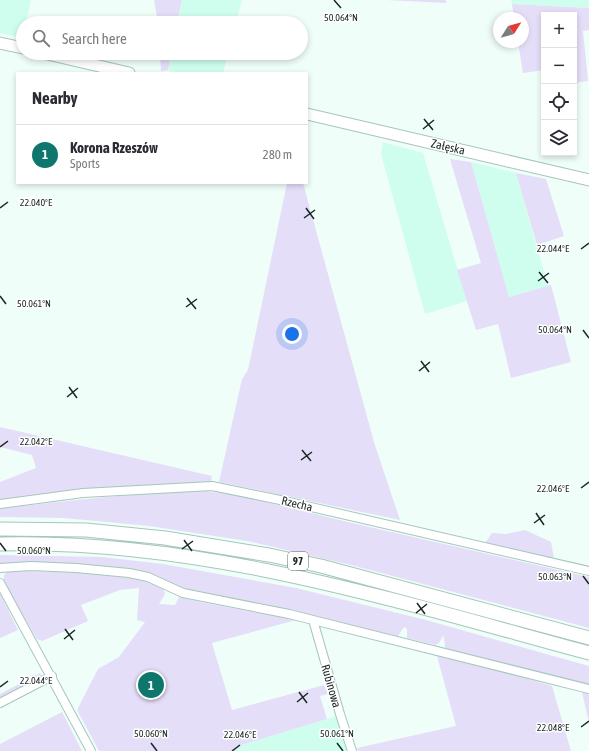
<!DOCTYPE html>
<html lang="en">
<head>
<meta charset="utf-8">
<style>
  body { margin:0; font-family:"Asap Condensed",sans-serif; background:#f2f2f3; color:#2b2b33 }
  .controls { position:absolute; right:12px; top:12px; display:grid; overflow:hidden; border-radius:0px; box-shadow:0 2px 6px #0003 }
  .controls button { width:36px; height:36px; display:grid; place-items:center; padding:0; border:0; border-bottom:1px solid #e1e1e2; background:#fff; color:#2b2b33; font:20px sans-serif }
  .compass { position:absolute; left:493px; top:12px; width:36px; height:36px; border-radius:50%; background:#fff; box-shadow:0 2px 6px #0003; rotate:53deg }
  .you { position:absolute; left:292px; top:334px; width:14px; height:14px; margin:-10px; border:3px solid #fff; border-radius:50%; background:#1a73e8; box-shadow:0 0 0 6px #1a73e833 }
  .badge { display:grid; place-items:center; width:26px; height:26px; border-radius:50%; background:#0f766e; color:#fff; font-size:13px; font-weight:700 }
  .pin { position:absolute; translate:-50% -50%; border:2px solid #fff; box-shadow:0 1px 4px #0006 }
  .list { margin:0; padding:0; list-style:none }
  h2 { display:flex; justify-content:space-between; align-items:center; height:52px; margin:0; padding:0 16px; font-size:17px }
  h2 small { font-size:13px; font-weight:400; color:#7c7c81 }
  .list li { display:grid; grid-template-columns:26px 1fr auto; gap:12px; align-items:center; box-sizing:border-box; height:60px; padding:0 16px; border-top:1px solid #e1e1e2 }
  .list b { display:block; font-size:15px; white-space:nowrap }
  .list p { margin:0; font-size:13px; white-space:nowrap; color:#7c7c81 }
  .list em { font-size:13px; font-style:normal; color:#7c7c81 }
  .icon { flex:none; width:22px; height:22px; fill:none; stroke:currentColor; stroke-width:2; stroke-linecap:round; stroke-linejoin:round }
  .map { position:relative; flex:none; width:589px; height:751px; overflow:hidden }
  .search { position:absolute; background:#fff; box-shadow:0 2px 6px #0003; left:16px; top:16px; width:292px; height:44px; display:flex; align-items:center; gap:10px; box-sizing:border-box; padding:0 14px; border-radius:22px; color:#7c7c81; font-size:15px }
  .panel { position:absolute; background:#fff; box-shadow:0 2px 6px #0003; left:16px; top:72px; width:292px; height:112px; border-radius:0px }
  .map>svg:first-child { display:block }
</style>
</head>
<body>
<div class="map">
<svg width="589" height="751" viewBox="0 0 589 751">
  <rect width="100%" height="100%" fill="#f0fef9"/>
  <!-- built -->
  <path fill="#d0feee" d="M0 0H31L26 23H23V38L0 33Z
    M182 0H242L236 23H177Z
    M511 0H589V8L512 4Z
    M171 53H228L223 73H181L168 70Z
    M383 142 423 153 467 301 425 314 381 154Z
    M471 162 516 173 548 286 509 297Z
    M337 716 348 751H236L235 747Z"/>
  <!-- green -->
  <path fill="#e5def8" d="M154 0H182L177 23H158Z
    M386 0H446V3Z
    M512 4 589 8V30L583 31 588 81 574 83V15H544V70L523 73 518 42H523V18H514Z
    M160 53H171L168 70 161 71Z
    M450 159 471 162 509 297 551 285 571 362 511 378 498 324 476 330 457 270 481 263Z
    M516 173 546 179 564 236 537 245Z
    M287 183H303L374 442 400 520 219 482 242 379 248 370Z
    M0 427 212 476 211 482 108 487 0 500V482L36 468 32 455 0 447Z
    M205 491 237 495 352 523 589 577V628L351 565 247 541 149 526 64 518 0 517V509C68 500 136 493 205 491Z
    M525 530 551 542 554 558 485 543 492 533 506 534Z
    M0 555 102 557 163 564 296 588 426 620 589 666V685L445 648 444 637 443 636 439 643 436 645 407 638V629L404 627 398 636 286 610 194 592 175 586 155 575 145 572 53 564H0Z
    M27 571C69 573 125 571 163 588L165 594 159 604 175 605 179 597 200 602 296 620 212 643 232 710 324 685 328 694 320 696 327 719 235 747 236 751H99L77 710 98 669 119 657 145 622 137 620 139 588 120 590 81 605 88 621 42 641 37 639 3 582 4 575 7 572Z
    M0 593 18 630 0 638Z
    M437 656 485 668 494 669 552 686 571 751H358L357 748 456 726Z
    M40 673 43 678 0 700V694Z
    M582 692 589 694V723Z
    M62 712 82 751H0V744Z"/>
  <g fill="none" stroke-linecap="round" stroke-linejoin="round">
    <defs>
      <path id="street" d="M0 504 83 493 212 486 285 501 589 571
        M0 568 31 566 76 568 129 573 148 577 183 593 289 614 589 689
        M0 583 91 751
        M313 620 340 714 352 751
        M0 703 52 676"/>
      <path id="secondary" d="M0 43 23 48
        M43 53 129 73
        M307 114 589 180"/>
      <path id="primary" d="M0 529 86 530 165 538 269 555 321 566 589 638
        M0 544C202 539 396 601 589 653"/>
    </defs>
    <!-- street casing -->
    <use href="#street" stroke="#a4c7bb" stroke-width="10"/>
    <!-- secondary casing -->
    <use href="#secondary" stroke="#a4c7bb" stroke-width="13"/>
    <!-- primary casing -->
    <use href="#primary" stroke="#a4c7bb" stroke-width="15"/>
    <!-- street -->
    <use href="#street" stroke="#fff" stroke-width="8"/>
    <!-- secondary -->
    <use href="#secondary" stroke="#fff" stroke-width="11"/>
    <!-- primary -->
    <use href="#primary" stroke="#fff" stroke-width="13"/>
  </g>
  <!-- ticks -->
  <path fill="none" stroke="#1a2823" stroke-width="1.5" d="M334 0 341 8M424 119 433 130M423 129 434 120M0 208 8 202M306 208 314 219M304 218 315 210M581 249 589 243M539 272 548 283M538 281 549 273M0 296 6 304M187 298 196 309M186 307 197 299M583 330 589 338M421 361 429 372M419 371 430 362M69 387 77 398M67 397 78 388M0 447 8 441M302 450 311 461M301 460 312 452M581 488 589 482M536 513 544 525M534 523 545 515M184 540 192 551M0 543 6 551M182 549 193 541M583 576 589 584M417 603 425 614M416 613 427 604M65 629 73 640M64 639 75 630M0 687 8 681M299 692 307 703M297 702 308 693M581 727 589 721M151 743 157 751M337 743 343 751M232 751 240 745"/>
  <g text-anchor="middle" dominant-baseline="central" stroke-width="3" stroke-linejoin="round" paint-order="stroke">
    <!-- shield labels -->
    <rect fill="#fff" stroke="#5f6865" stroke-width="1" x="288" y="552" width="20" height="18" rx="3"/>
    <g font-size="11" font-weight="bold" fill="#1a2823">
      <text x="298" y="561">97</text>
    </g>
    <!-- street labels -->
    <g font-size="12" fill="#1a2823" stroke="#fff">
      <text transform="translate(448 147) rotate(13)">Załęska</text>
      <text transform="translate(297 504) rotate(13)">Rzecha</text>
      <text transform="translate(331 686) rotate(74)">Rubinowa</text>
    </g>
  </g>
  <g font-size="10" text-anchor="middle" fill="#1a2823" stroke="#fff" stroke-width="3" stroke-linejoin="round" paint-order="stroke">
    <text x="341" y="21">50.064°N</text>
    <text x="36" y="206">22.040°E</text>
    <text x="553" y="252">22.044°E</text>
    <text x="34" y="307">50.061°N</text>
    <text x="555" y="333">50.064°N</text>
    <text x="36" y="445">22.042°E</text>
    <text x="553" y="492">22.046°E</text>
    <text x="34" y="554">50.060°N</text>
    <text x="555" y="580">50.063°N</text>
    <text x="36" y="684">22.044°E</text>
    <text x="553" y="731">22.048°E</text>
    <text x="151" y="737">50.060°N</text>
    <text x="337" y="737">50.061°N</text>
    <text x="240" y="738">22.046°E</text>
  </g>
</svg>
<div class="controls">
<button>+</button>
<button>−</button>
<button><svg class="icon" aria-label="locate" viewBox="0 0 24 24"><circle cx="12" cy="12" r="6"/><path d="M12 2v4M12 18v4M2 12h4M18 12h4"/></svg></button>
<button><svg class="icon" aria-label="layers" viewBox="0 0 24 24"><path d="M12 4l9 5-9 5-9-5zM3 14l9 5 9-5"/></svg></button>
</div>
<svg class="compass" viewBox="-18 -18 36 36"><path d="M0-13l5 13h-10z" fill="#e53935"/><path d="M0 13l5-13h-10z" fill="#7c7c81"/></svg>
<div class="you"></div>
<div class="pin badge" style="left:151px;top:685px">1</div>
<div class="search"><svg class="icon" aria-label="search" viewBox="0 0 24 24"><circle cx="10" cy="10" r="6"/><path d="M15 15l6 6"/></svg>Search here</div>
<section class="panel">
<h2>Nearby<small></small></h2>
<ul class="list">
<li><span class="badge">1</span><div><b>Korona Rzeszów</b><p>Sports</p></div><em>280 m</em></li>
</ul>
</section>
</div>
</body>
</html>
